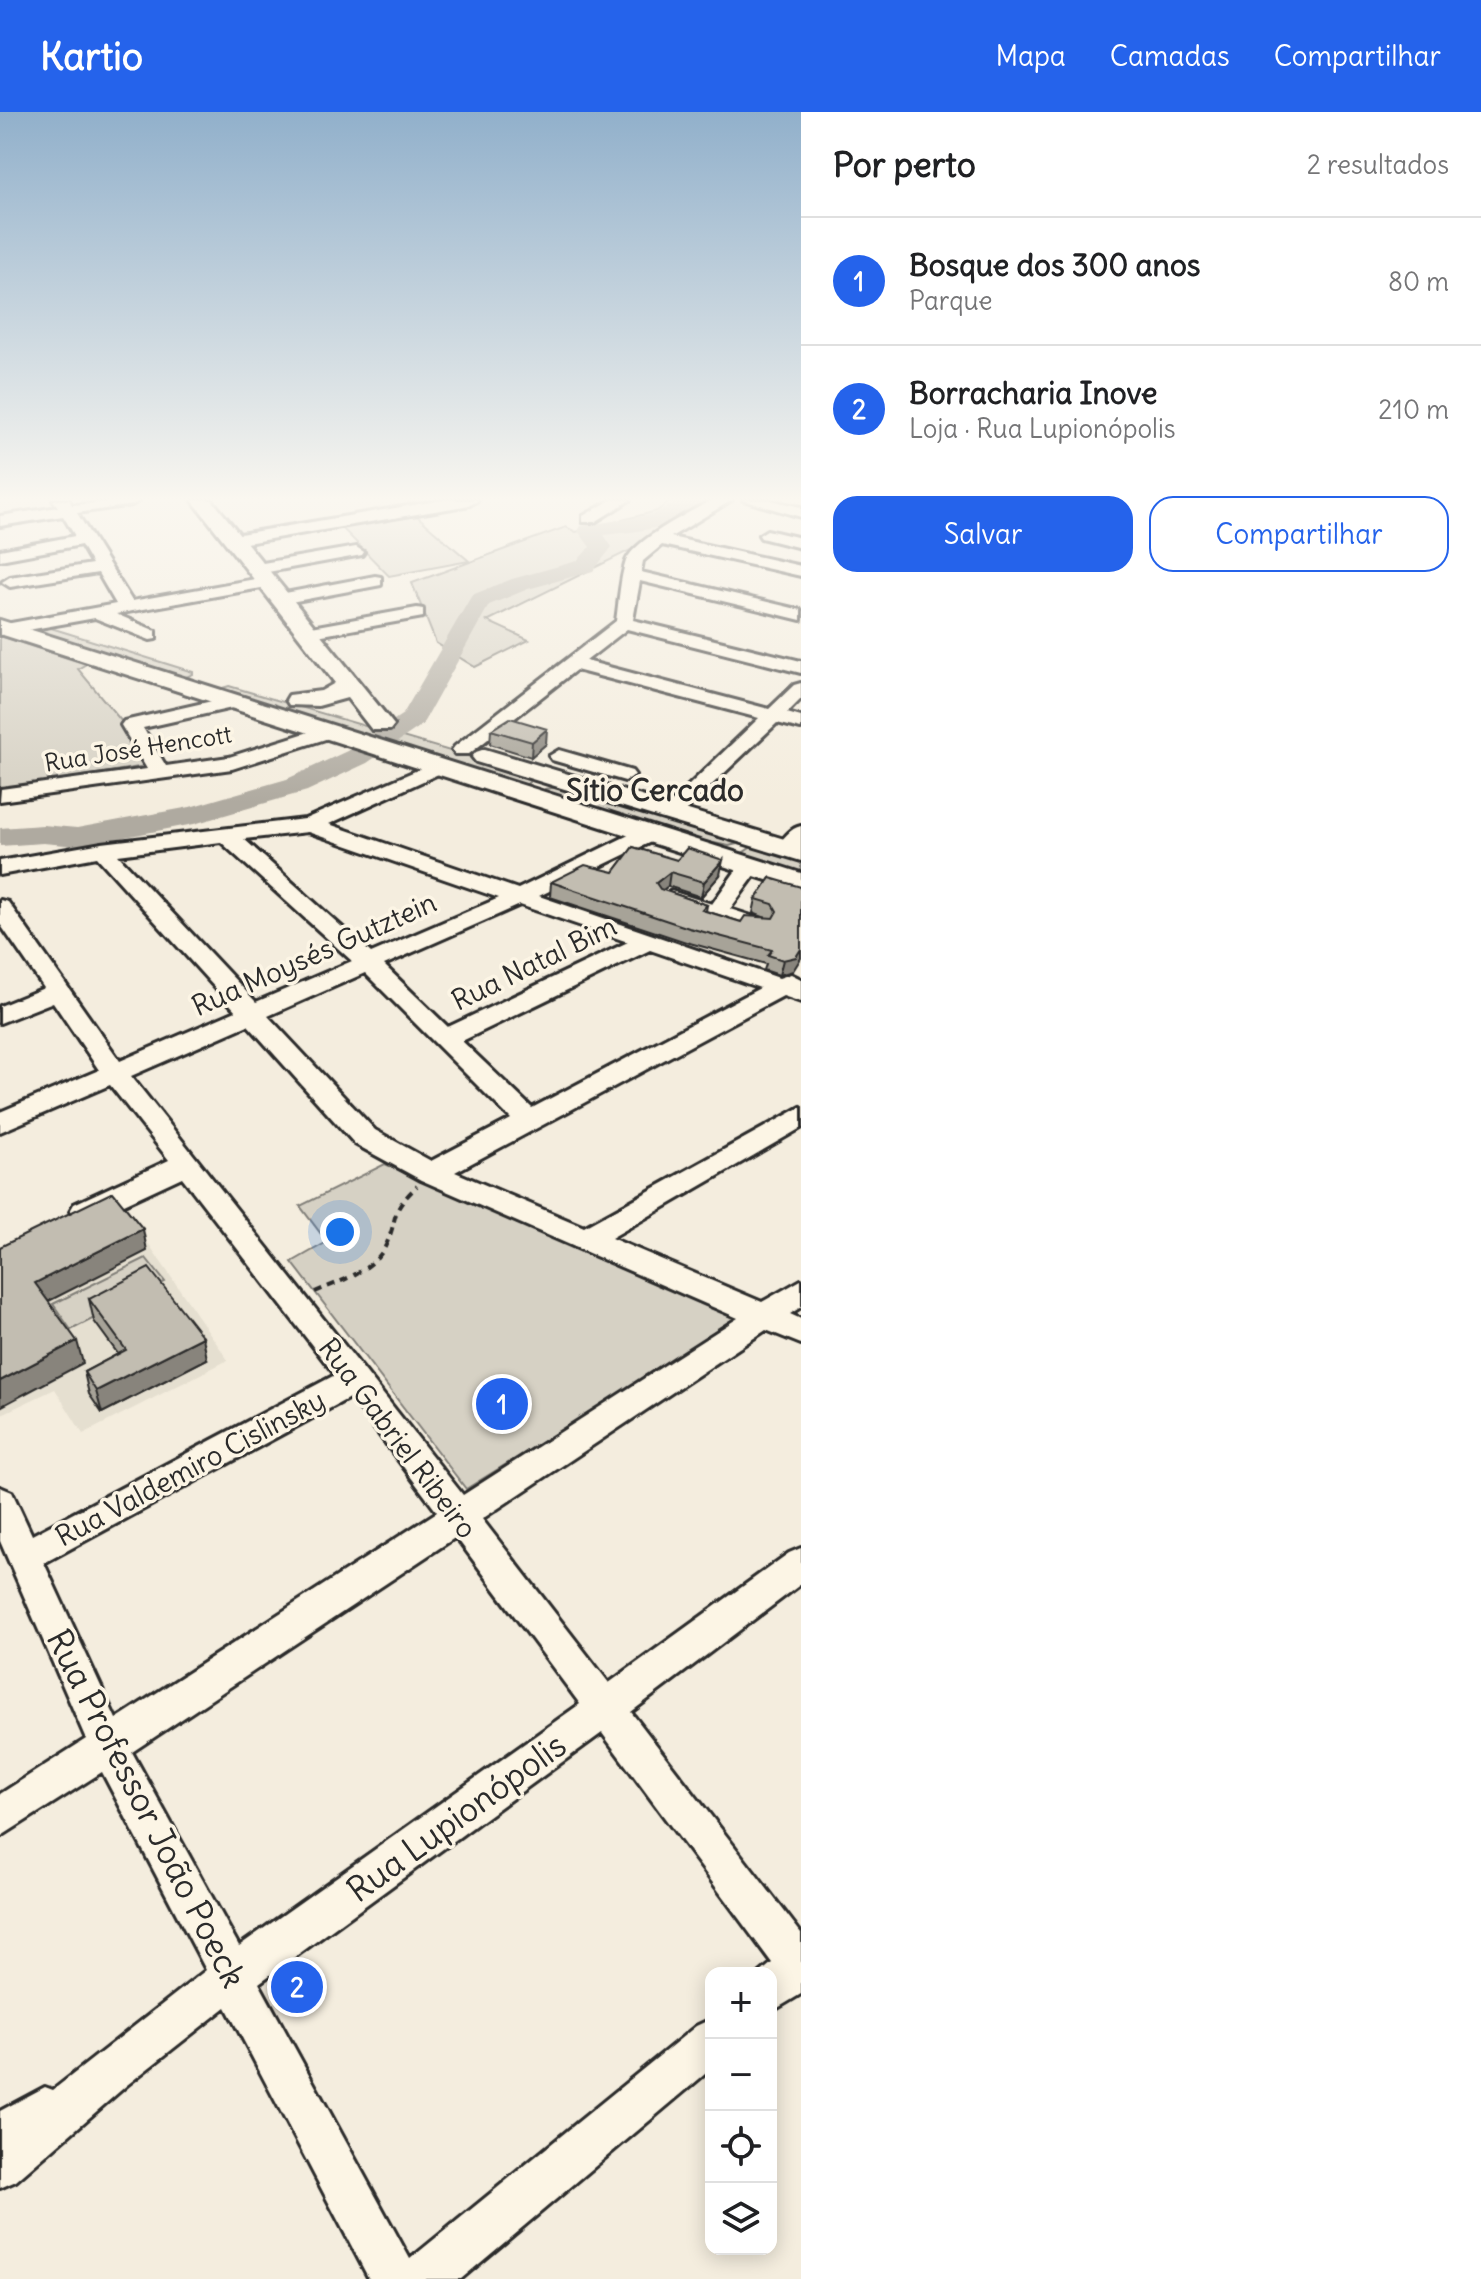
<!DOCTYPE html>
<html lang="pt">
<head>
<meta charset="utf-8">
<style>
  body { margin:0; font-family:Delius,sans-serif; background:#f6f6f6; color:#202124 }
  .controls { position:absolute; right:24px; bottom:24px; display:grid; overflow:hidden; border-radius:16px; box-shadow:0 4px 20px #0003 }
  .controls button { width:72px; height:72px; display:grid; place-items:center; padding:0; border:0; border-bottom:2px solid #e0e0e0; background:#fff; color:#202124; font:40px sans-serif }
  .you { position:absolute; left:340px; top:1120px; width:28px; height:28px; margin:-20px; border:6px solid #fff; border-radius:50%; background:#1a73e8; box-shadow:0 0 0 12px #1a73e833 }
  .badge { display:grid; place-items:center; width:52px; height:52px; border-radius:50%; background:#2563eb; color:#fff; font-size:26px; font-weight:700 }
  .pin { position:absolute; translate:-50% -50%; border:4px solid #fff; box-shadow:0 2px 8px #0006 }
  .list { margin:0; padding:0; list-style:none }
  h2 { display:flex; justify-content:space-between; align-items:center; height:104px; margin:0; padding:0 32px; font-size:34px }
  h2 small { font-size:26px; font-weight:400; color:#757577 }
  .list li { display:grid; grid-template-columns:52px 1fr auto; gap:24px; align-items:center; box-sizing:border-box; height:128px; padding:0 32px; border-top:2px solid #e0e0e0 }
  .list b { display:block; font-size:30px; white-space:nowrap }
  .list p { margin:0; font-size:26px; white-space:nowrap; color:#757577 }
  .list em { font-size:26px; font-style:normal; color:#757577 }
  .actions { display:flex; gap:16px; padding:24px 32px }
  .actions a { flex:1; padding:18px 0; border:2px solid #2563eb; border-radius:24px; text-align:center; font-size:28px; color:#2563eb }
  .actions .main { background:#2563eb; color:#fff }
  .icon { flex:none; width:44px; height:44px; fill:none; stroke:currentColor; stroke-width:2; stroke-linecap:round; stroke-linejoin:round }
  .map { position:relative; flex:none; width:801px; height:2167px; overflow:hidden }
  header { display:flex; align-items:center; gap:48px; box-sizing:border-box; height:112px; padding:0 40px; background:#2563eb; color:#fff }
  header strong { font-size:38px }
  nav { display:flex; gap:44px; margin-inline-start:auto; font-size:28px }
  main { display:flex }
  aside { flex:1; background:#fff }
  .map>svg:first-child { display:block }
</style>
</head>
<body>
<header>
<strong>Kartio</strong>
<nav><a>Mapa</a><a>Camadas</a><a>Compartilhar</a></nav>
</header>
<main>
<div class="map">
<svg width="801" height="2167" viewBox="0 0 801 2167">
  <rect width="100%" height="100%" fill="#f4edde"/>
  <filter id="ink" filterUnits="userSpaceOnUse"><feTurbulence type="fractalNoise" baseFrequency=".0125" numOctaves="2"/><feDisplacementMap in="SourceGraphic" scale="16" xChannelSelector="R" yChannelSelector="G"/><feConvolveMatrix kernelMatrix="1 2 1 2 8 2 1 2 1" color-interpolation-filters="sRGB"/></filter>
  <g filter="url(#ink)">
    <!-- built -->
    <path fill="#e5dfd0" d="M122 1093 228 1248 83 1322 55 1277 0 1303V1153Z"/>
    <!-- green -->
    <path fill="#d6d1c4" stroke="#807e78" stroke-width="2" d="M671 388H720L683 412 487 509 529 528 475 555 436 531 412 471 566 415 576 420 657 399Z
      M417 404 469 449 389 464 342 416Z
      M51 516 193 560V562L184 566 30 520Z
      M0 524 86 552 78 557 123 611 145 654 0 678Z
      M229 574 535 664 523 676 219 577Z
      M556 675 611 687 737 732 729 734 663 721 543 682 545 677Z
      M756 732 801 746V764L738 744Z
      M385 1052 739 1208 466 1377 292 1150 327 1130 300 1094Z
      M146 1146 165 1170 71 1218 53 1192Z"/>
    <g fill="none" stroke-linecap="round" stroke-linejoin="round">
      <!-- river -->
      <path fill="#afaaa0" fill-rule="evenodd" d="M682 388H705C683 417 637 419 604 423L612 435 593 459 528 477 489 493 422 613 367 651 307 679 194 712 77 734 43 731 0 734V716L43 713 77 716 190 695 287 667 347 639 403 602 472 483 512 467 577 449 590 435 578 419 581 414 652 403Z"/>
      <defs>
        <path id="minor" d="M53 388H69L72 393 140 388 132 393 77 401 132 489 267 465 275 470 267 475 116 502 156 519V527L150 528 95 506 0 523V513L116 492 98 461 10 475 2 470 10 465 92 452 81 433 0 448V438L75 424 63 404 0 414V404L58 395Z
          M443 388H478L470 393 234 433 226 428 234 423Z
          M611 388H630L595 410H583V404Z
          M713 388H732L671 425 801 454V464L662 433 643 449 641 460 801 498V508L640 469 633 508 801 549V561L627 517 586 549 769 597 794 573 801 571V587L787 601 801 605V617L777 611 679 704H665L661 700 665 696 759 606 576 558 469 642H455L452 638 455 634 616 509C619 489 620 466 626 449 634 428 693 398 713 388Z
          M743 388H770L801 395V405Z
          M767 418 801 426V436L761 426 759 423Z
          M356 435 364 440 362 443 257 462 249 457 257 452Z
          M375 464 381 465V473L280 492 271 487 280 482Z
          M417 496 423 497V505L306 526 297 521 306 516Z
          M234 584 244 590 241 594 143 616 166 654 229 645 328 614 338 620 335 624 232 657 0 689 1 677 147 657 121 613 124 609Z
          M559 638 632 659 635 663 625 669 552 648 549 644Z
          M438 649 445 651 448 655 445 659 329 712 518 777 641 717H657L660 722 657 727 539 784 779 866 791 862 801 867V890L783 884 455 1060 584 1115 801 995V1016L611 1126 762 1190 801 1168V1195L790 1202 801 1207V1232L766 1218 482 1407 609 1571 789 1441 801 1436V1472L631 1600 801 1821V1882L771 1900V1861H760L772 1851 602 1621 259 1871 410 2147 696 1914 711 1907V1957L461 2167H369L226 1895 127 1973 16 2069 0 2076V1999L45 1975 53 1978 206 1858 102 1660 0 1725V1682L86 1627 0 1429V1375L12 1380 32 1423 335 1263 182 1065 94 1106 84 1109 74 1106 70 1099 74 1092 169 1048 110 973 0 1020V1000L99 958 53 890 0 911V894L44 876 0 812V788L8 790 120 949 236 899 97 745 0 763V749L102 731 305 707ZM308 720 499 786 371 841 244 727ZM221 730 352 849 256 890 118 743ZM520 793 628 830 448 915 384 853ZM650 838 760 876 532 996 462 929ZM365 861 511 1007 431 1049 375 1018 268 904ZM248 913 355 1032 421 1068 738 1206 463 1383 131 964ZM351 1285 437 1400 116 1607 44 1451ZM456 1425 580 1592 239 1834 132 1640Z
          M801 714V733L795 741H779L776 736C783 727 790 716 801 714Z
          M750 748 761 755 730 797 767 809 771 814 767 819H751L663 791 660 786 671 779 712 792 742 750Z"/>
        <path id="major" d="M192 388H212L390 608 394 613 390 618H372L347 586 318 594 289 593 286 588 289 583 321 579 335 571Z
          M0 508 801 761V779L0 522Z
          M485 637 801 732V749L476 650 472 645 476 640Z"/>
      </defs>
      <!-- minor casing -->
      <use href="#minor" stroke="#2b2b2b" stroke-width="6"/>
      <!-- major casing -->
      <use href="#major" stroke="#2b2b2b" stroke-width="6"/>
      <!-- path -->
      <path stroke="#2b2b2b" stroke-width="4" stroke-dasharray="8 6" stroke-linecap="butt" d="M315 1180C338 1170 373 1159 385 1135 400 1104 387 1103 417 1074"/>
      <!-- minor -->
      <use href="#minor" fill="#fcf5e5" fill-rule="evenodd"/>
      <!-- major -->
      <use href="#major" fill="#fcf5e5" fill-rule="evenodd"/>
    </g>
    <!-- wall -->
    <path fill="#a7a398" stroke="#2b2b2b" stroke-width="2" d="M491 618 546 632 531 645 490 632Z
      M633 735 720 763 701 785 668 774 663 778 707 793 706 799 741 810 766 806 753 801 756 787 770 766 793 859 779 863 764 858 766 852 686 830 550 785 551 770 614 760Z
      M89 1187 207 1247 102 1301 89 1282 84 1260 118 1242 94 1209Z"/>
    <!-- shaded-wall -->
    <path fill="#88847c" stroke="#2b2b2b" stroke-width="2" d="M547 617 546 632 531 645 532 630Z
      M723 748 720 763 701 785 704 770Z
      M670 760 668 774 653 786 656 771Z
      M801 837V846L793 859 779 863 783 848Z
      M143 1117 147 1139 41 1193 35 1171Z
      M203 1225 207 1247 102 1301 96 1279Z
      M77 1229 83 1251 0 1295V1269Z"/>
    <!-- building -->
    <path fill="#c2bdb1" stroke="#2b2b2b" stroke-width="2" d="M510 606 547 617 532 630 491 618Z
      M633 735 677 748 687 736 723 748 704 770 670 760 656 771 660 777 707 793 702 798 741 810 745 804 773 806 777 799 773 792 756 787 770 766 801 775V837L796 845 783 848 768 843 772 838 689 816 551 770 585 753 614 760Z
      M113 1080 143 1117 35 1171 77 1229 0 1269V1135Z
      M149 1156 203 1225 96 1279 84 1260 126 1238 89 1187Z"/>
  </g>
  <!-- sky -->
  <linearGradient id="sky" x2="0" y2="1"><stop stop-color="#91b0cb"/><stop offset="0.56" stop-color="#faf7f0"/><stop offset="1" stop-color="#faf7f0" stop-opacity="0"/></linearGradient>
  <rect width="801" height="691" fill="url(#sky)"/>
  <g text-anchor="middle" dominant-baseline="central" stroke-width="7" stroke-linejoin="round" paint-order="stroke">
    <!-- far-street labels -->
    <g font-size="24" fill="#2b2b2b" stroke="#fcf5e5">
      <text transform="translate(138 636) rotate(-9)">Rua José Hencott</text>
    </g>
    <!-- street labels -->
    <g font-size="28" fill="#2b2b2b" stroke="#fcf5e5">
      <text transform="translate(314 842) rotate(-24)">Rua Moysés Gutztein</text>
      <text transform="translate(534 851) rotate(-26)">Rua Natal Bim</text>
      <text transform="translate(398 1326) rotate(53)">Rua Gabriel Ribeiro</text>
      <text transform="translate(190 1356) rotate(-28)">Rua Valdemiro Cislinsky</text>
    </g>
    <!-- far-district labels -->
    <g font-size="30" font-weight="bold" fill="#2b2b2b" stroke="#fcf5e5">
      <text x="655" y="678">Sítio Cercado</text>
    </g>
    <!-- near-street labels -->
    <g font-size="34" fill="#2b2b2b" stroke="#fcf5e5">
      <text transform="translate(147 1696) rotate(63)">Rua Professor João Poeck</text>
      <text transform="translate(456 1705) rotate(-36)">Rua Lupionópolis</text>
    </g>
  </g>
</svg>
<div class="controls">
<button>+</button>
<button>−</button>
<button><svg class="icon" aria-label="locate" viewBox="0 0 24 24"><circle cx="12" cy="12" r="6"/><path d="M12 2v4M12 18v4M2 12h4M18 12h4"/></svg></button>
<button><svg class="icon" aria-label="layers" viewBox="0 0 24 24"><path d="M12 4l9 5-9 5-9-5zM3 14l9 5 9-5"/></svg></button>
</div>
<div class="you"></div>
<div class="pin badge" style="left:502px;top:1292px">1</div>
<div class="pin badge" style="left:297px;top:1875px">2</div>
</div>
<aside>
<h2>Por perto<small>2 resultados</small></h2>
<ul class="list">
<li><span class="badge">1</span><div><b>Bosque dos 300 anos</b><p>Parque</p></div><em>80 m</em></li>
<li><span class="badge">2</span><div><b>Borracharia Inove</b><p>Loja · Rua Lupionópolis</p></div><em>210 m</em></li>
</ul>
<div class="actions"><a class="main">Salvar</a><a>Compartilhar</a></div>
</aside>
</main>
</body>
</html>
